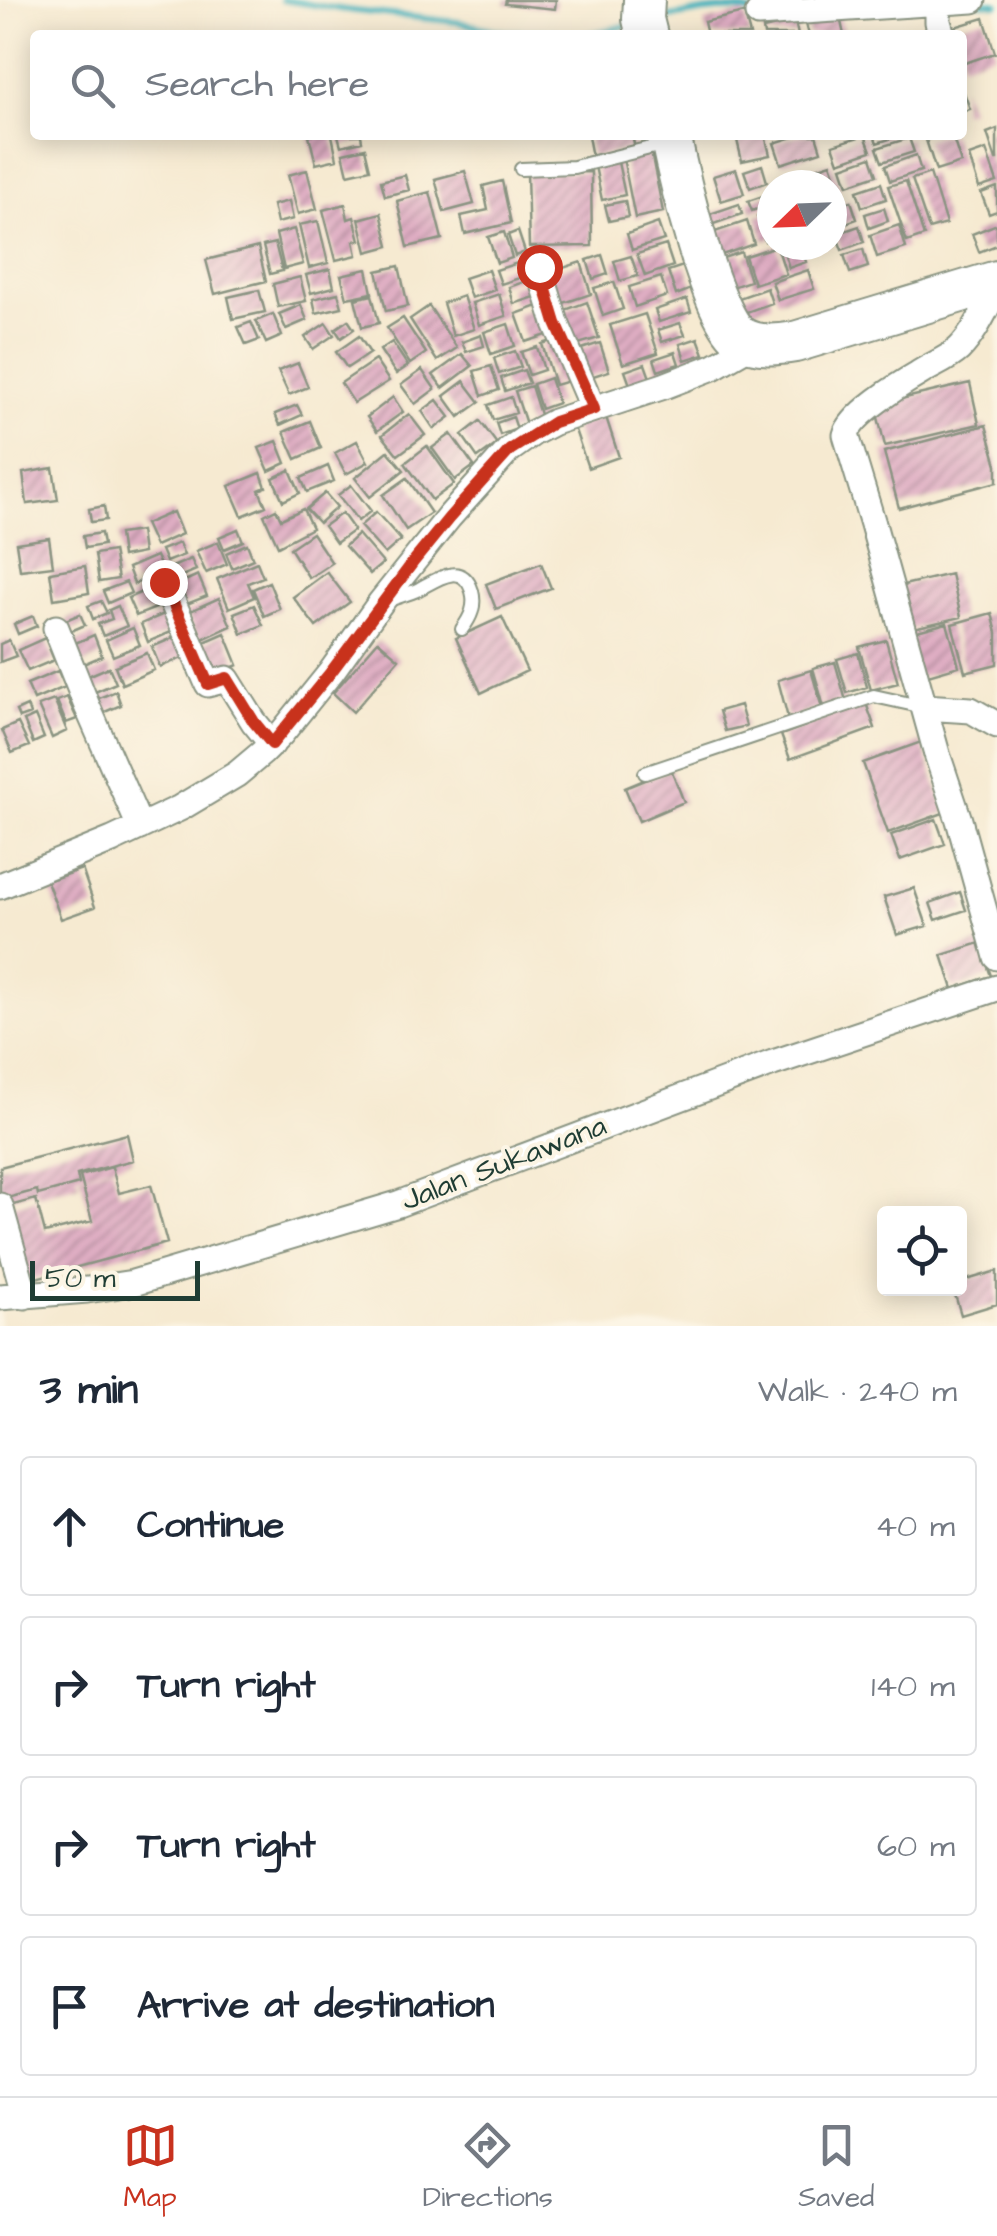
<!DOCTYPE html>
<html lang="en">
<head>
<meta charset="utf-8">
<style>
  body { margin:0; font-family:"Architects Daughter",sans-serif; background:#f6f6f7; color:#1f2937 }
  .controls { position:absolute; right:30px; bottom:30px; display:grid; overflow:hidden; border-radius:10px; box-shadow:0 5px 25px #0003 }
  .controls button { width:90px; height:90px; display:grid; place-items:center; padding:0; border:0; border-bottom:2px solid #e0e1e3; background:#fff; color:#1f2937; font:50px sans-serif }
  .compass { position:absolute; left:757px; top:170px; width:90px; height:90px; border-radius:50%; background:#fff; box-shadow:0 5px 25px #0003; rotate:247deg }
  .scale { position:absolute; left:30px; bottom:25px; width:170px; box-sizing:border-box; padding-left:10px; border:5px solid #1f3d34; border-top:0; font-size:28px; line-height:35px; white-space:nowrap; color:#1f3d34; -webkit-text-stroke:8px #fcf5e5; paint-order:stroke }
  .stop { position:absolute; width:30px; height:30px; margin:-22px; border:8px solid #c8321e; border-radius:50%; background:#fff }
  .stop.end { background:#c8321e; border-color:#fff; box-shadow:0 2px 10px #0008 }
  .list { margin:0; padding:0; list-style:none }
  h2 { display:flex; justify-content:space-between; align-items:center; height:130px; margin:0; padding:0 40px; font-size:42px }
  h2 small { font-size:32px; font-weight:400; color:#747a83 }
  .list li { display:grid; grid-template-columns:65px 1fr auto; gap:30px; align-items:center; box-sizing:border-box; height:140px; margin:0 20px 20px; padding:0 20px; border:2px solid #e0e1e3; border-radius:10px }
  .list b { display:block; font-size:38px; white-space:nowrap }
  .list em { font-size:32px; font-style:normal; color:#747a83 }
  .icon { flex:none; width:55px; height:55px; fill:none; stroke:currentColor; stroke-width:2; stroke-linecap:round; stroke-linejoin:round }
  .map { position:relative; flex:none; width:997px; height:1326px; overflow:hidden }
  .search { position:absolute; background:#fff; box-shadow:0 5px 25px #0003; left:30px; right:30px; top:30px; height:110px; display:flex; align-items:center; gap:25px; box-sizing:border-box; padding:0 35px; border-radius:10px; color:#747a83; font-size:38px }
  .sheet { height:770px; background:#fff }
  nav { display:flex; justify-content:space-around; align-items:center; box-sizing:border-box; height:140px; border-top:2px solid #e0e1e3; background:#fff; font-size:28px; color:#747a83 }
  nav a { display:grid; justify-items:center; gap:5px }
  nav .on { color:#c8321e }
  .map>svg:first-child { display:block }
</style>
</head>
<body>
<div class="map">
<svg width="997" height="1326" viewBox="0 0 997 1326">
  <defs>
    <pattern id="building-hatch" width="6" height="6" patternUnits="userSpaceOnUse" patternTransform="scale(2.5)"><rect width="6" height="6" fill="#dfadc3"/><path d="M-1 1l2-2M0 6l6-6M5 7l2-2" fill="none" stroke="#b48e9f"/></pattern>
  </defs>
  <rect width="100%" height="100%" fill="#fcf5e5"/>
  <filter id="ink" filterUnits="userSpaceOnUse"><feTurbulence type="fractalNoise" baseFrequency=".01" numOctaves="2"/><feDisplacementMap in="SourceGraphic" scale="20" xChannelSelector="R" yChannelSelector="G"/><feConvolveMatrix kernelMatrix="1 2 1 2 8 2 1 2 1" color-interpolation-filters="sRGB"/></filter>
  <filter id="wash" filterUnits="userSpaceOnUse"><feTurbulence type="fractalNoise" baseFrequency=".0048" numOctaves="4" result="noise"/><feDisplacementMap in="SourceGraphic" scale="40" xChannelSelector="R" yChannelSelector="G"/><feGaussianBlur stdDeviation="2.25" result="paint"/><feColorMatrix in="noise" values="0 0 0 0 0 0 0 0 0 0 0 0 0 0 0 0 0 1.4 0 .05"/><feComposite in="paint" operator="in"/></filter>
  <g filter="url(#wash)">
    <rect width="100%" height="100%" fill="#f6ead1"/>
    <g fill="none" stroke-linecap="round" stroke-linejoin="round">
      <!-- stream -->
      <path stroke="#45b4be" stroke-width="6" d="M282 0 346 10 457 22 503 32H556L561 35
        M979 2 997 4
        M661 18C684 16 735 3 753 14
        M587 35 626 26"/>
    </g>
    <g id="blocks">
      <!-- building -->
      <path fill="url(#building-hatch)" d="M506 0H556L555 9 505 4Z
        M744 13 750 35H707L704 22Z
        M840 17 844 35H809L806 24Z
        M984 18 995 53 962 64V35H950L948 29Z
        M795 22 798 35H764L763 29Z
        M962 87 970 109 962 112Z
        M997 129V160H996L987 133Z
        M309 135H332L337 159 316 164Z
        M338 135H361L362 141 341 146Z
        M594 135H632L635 148 592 157 588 136Z
        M758 135H765L770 155 742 161 737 140Z
        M800 135H816L821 151 781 164 774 143Z
        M865 135 871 151 839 162 833 145Z
        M874 135H899V136L877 143Z
        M940 135H952L961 163 936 171 926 140Z
        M909 138 914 152 882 162 877 148Z
        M365 148 370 169 348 174 343 153Z
        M986 150 997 182 979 188 969 156Z
        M651 152 663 212 635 218 623 158Z
        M916 155 921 171 890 181 885 166Z
        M871 157 877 175 848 185 842 167Z
        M618 162 625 195 602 200 595 166Z
        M831 163 840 189 832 192V185H801L798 174Z
        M762 165 767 182 750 188 744 171Z
        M736 169 744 194 721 201 713 176Z
        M307 170 317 209 298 214 288 175Z
        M465 171 474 204 444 212 435 179Z
        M591 172 592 246 529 247 527 173Z
        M930 173 946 224 929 229 912 179Z
        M405 175 409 190 385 196 381 181Z
        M502 181 511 223 465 234 461 216 488 210 483 186Z
        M906 181 924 236 907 242 888 186Z
        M881 183 886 199 862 207 857 191Z
        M997 187V211L989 214 981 193Z
        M430 192 442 239 408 247 397 201Z
        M772 193V204L752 211 748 201Z
        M289 201 293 219 277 223 273 205Z
        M625 201 628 217 609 221 605 205Z
        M851 201 857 219 832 228V207Z
        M345 204 348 219 354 217 360 240 354 241 357 255 336 260 323 210Z
        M739 204 742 214 711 225 707 215Z
        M884 208 888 221 869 228 865 214Z
        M772 211V238L765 241 757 216Z
        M381 213 389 246 367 252 359 219Z
        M318 221 328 263 309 268 299 225Z
        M747 221 754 244 716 257 709 234Z
        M658 223 664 240 632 250 627 234Z
        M997 224V245L979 252 972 234Z
        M899 225 906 248 877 257 870 235Z
        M859 226 864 242 842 250 836 234Z
        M294 229 303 264 284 269 276 234Z
        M518 231 525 252 515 256 508 235Z
        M504 232 512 258 497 263 488 237Z
        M275 243 282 271 270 274 263 246Z
        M666 245 673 266 645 276 637 254Z
        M785 245H801L806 262 789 268 782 246Z
        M777 246 786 274 754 284 745 256Z
        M258 247 266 281 215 294 206 260Z
        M863 249 868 267 850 273 844 255Z
        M741 252 750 281 726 289 717 260Z
        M602 255 608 274 593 279 587 260Z
        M631 256 638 276 620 281 614 261Z
        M527 260 532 274 501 284 496 270Z
        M581 262 591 294 555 306 545 274Z
        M686 265 694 288 676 295 668 271Z
        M399 266 408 306 386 311 377 271Z
        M330 269 334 287 311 293 306 275Z
        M367 269 372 293 347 298 341 275Z
        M488 270 495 290 471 298 464 278Z
        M808 270 814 289 778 300 772 282Z
        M300 277 306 301 278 307 273 284Z
        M661 277 667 296 635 307 629 287Z
        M535 278 541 295 514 304 509 287Z
        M614 282 623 309 603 316 594 288Z
        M767 288 772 303 744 313 739 298Z
        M259 290 265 312 233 319 228 297Z
        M338 293 342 307 316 313 313 299Z
        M499 294 506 316 479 325 472 303Z
        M372 295 379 323 362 327 355 299Z
        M463 296 474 329 453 336 443 303Z
        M687 299 691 312 659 322 655 310Z
        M587 302 599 338 568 347 557 313Z
        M546 303 556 332 526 342 516 314Z
        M301 305 307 320 286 329 279 314Z
        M429 306 457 348 437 361 410 319Z
        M273 314 282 336 266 343 256 321Z
        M645 314 658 353 623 364 610 325Z
        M403 318 426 353 410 364 387 328Z
        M348 320 354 329 341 338 335 329Z
        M251 322 259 340 246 345 238 327Z
        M326 323 334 335 313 349 305 337Z
        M680 323 685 335 662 342 658 330Z
        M508 324 515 346 491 354 484 332Z
        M481 335 484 346 466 352 462 342Z
        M359 336 370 353 347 368 336 352Z
        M698 338 704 354 685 360 680 344Z
        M558 339 572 380 555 385 542 344Z
        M392 342 408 366 396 374 380 350Z
        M600 343 609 371 584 379 575 351Z
        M537 347 544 370 529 375 521 352Z
        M515 351 521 367 499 374 494 358Z
        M675 352 679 364 658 371 654 359Z
        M462 354 472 366 443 388 433 375Z
        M375 360 389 381 354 403 341 383Z
        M298 363 308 387 289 395 278 371Z
        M645 364 650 378 630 385 625 371Z
        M491 366 499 390 482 396 474 371Z
        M422 370 435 389 415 404 401 385Z
        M524 370 529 383 505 391 501 378Z
        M550 378 558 403 541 409 533 384Z
        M464 381 480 402 459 417 444 396Z
        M970 383 979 424 885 446 875 405Z
        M531 386 542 421 527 427 515 391Z
        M393 397 403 412 377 431 367 417Z
        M511 397 516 413 493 420 488 405Z
        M437 400 450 417 434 429 422 411Z
        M297 405 302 415 280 425 275 414Z
        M409 414 425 435 398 455 382 435Z
        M513 417 517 429 500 435 496 423Z
        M606 417 619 457 588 468 574 427Z
        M310 421 321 448 296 459 284 432Z
        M480 421 497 444 478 458 462 435Z
        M986 425 997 465V482L899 508 884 452Z
        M451 434 474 466 455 480 432 448Z
        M277 441 286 463 269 471 259 448Z
        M357 441 368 462 346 474 335 453Z
        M427 446 454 484 432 500 405 463Z
        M388 451 404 470 370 497 355 478Z
        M328 466 334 481 307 492 301 478Z
        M53 468 58 500 27 504 23 473Z
        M290 470 300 493 283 501 273 478Z
        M261 473 266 487 259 490 266 506 242 516 229 486Z
        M407 478 431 513 406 530 383 495Z
        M351 485 371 511 358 521 338 495Z
        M325 493 337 507 319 523 306 509Z
        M104 506 106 520 91 522 89 509Z
        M276 509 281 519 303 509 312 528 278 546 264 515Z
        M173 512 182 534 155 546 145 524Z
        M376 512 401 540 385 554 360 526Z
        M342 513 354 530 336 543 324 526Z
        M238 529 243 541 224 549 219 537Z
        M140 531 143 553 122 557 119 534Z
        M101 533 103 545 85 548 83 536Z
        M312 533 332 563 309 578 290 548Z
        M358 534 383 563 370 574 345 546Z
        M49 538 53 566 20 570 16 543Z
        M218 542 227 564 206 573 196 551Z
        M179 543 184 555 166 562 161 550Z
        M247 544 253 559 232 568 226 553Z
        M113 551 118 579 99 582 95 554Z
        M156 556 163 572 134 584 128 568Z
        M191 559 196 570 175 579 170 568Z
        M257 562 263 577 248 583 254 597 229 608 217 579Z
        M541 563 551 588 496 609 486 584Z
        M85 566 89 593 54 599 50 572Z
        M327 572 350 602 316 627 293 597Z
        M951 574 961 617 905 630 895 587Z
        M198 575 207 596 182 606 174 586Z
        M126 582 131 593 108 603 103 591Z
        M269 582 280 609 264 616 253 589Z
        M158 585 166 604 136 616 128 598Z
        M219 598 231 626 198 641 186 613Z
        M101 601 107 613 93 619 88 606Z
        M254 605 263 625 242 634 234 613Z
        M118 606 127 626 103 636 98 624 112 619 109 610Z
        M171 611 178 629 148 642 141 624Z
        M992 613 997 633V664L965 672 952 624Z
        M80 614 85 625 71 631 66 620Z
        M33 616 37 626 18 634 14 624Z
        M502 617 527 671 481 693 456 638Z
        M947 623 959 666 918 678 906 634Z
        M133 628 140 645 113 656 106 640Z
        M225 633 238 665 214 675 200 644Z
        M182 634 190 655 160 667 152 647Z
        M94 635 102 656 81 665 73 644Z
        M45 638 54 660 28 671 18 650Z
        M9 640 16 656 0 662V644Z
        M886 640 898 683 871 690 859 647Z
        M378 641 399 659 353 712 333 693Z
        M147 653 154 670 122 684 115 666Z
        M858 653 867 687 847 693 837 659Z
        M835 662 846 701 824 707 813 668Z
        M109 667 116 683 88 695 81 679Z
        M811 670 822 708 788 718 778 680Z
        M58 671 65 687 34 700 27 684Z
        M116 691 121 705 93 717 87 703Z
        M67 697 77 719 66 723 57 701Z
        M54 700 67 731 52 738 38 706Z
        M866 703 875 728 790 759 781 735Z
        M740 705 746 726 725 731 719 711Z
        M27 706 30 714 19 718 16 711Z
        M35 716 44 738 33 743 24 721Z
        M18 723 29 746 12 753 2 730Z
        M921 742 946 812 888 833 863 763Z
        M671 769 684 802 639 821 625 788Z
        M936 819 945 844 900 860 891 835Z
        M82 869 95 907 61 919 47 881Z
        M914 888 927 926 897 935 884 897Z
        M960 892 966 910 936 920 930 903Z
        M980 943 991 976 953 989 942 955Z
        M127 1134 133 1160 77 1175 79 1184 38 1195 37 1190 0 1200V1167Z
        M112 1167 119 1193 151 1185 167 1243 21 1282 2 1208 36 1199 45 1233 92 1221 80 1176Z
        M997 1271V1304L961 1315 953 1288H960V1282Z"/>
    </g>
  </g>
  <g filter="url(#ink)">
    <use href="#blocks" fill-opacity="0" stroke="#8a9482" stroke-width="2.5"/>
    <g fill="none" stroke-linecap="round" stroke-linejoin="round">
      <defs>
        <path id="lane" d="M521 169 574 167 666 144
          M389 600C399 596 409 594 419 589 436 580 462 560 472 591 476 606 471 617 462 629
          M645 773 874 696 924 707"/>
        <path id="street" d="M938 2V22L942 35
          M758 14 973 0
          M539 267 556 323 593 409
          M997 288C986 308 975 333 959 349 947 360 931 365 918 374 899 385 851 415 846 435L873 524 937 754 959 820 997 957
          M164 582 208 684 227 679 254 722 272 744
          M56 628 87 706 140 827
          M924 707 971 710 997 725
          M0 886 112 840 180 808 237 774 262 753 281 734 331 672 381 602 449 517 509 450 533 433 554 422 664 386 713 367 755 343
          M0 1206 25 1296
          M0 1297 87 1290 133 1283 398 1204 773 1063 997 988"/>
        <path id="primary" d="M644 0 643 19 647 35
          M670 135C678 174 711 319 742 338 758 347 777 345 795 342L997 281"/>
      </defs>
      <!-- lane casing -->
      <use href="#lane" stroke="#8a9482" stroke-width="16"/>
      <!-- street casing -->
      <use href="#street" stroke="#8a9482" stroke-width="29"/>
      <!-- primary casing -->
      <use href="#primary" stroke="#8a9482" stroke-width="44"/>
      <!-- lane -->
      <use href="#lane" stroke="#fff" stroke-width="12"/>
      <!-- street -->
      <use href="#street" stroke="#fff" stroke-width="25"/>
      <!-- primary -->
      <use href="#primary" stroke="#fff" stroke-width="40"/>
    </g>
  </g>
  <g fill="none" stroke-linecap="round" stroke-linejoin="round" filter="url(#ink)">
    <!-- route -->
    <path stroke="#c8321e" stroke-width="12" d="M164 582 208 684 227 678 254 722 272 744 331 672 414 561 449 518 510 450 554 422 594 409 556 323 539 267"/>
  </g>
  <g text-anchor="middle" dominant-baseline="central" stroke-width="8" stroke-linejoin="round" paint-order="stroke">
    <!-- street labels -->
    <g font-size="30" fill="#1f3d34" stroke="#fcf5e5">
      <text transform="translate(504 1163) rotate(-21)">Jalan Sukawana</text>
    </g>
  </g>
</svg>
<div class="controls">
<button><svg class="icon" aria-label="locate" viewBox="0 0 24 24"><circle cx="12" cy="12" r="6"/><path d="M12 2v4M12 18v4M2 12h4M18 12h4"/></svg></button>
</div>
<svg class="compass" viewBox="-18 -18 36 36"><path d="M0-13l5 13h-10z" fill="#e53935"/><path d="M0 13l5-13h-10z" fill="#747a83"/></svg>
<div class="scale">50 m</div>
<div class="stop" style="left:539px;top:267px"></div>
<div class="stop end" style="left:164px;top:582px"></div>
<div class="search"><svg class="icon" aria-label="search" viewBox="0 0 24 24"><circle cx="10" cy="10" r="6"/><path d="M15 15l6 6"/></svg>Search here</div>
</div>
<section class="sheet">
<h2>3 min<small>Walk · 240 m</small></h2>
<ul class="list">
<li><svg class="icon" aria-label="ahead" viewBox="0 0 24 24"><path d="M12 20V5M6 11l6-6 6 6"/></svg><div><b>Continue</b></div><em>40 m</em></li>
<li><svg class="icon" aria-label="right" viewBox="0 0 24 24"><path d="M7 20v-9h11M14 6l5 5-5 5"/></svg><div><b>Turn right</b></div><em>140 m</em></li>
<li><svg class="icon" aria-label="right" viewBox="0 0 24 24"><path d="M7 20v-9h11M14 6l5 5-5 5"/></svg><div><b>Turn right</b></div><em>60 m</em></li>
<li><svg class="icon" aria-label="arrive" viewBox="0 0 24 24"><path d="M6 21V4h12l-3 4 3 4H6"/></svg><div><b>Arrive at destination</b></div></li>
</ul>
</section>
<nav>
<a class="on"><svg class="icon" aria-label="map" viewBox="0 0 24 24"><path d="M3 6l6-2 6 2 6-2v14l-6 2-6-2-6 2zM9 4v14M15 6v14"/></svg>Map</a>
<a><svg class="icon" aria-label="directions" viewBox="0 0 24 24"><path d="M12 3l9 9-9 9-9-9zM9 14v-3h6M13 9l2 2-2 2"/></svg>Directions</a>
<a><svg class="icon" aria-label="saved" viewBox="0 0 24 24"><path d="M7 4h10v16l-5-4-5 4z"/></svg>Saved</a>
</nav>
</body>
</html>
